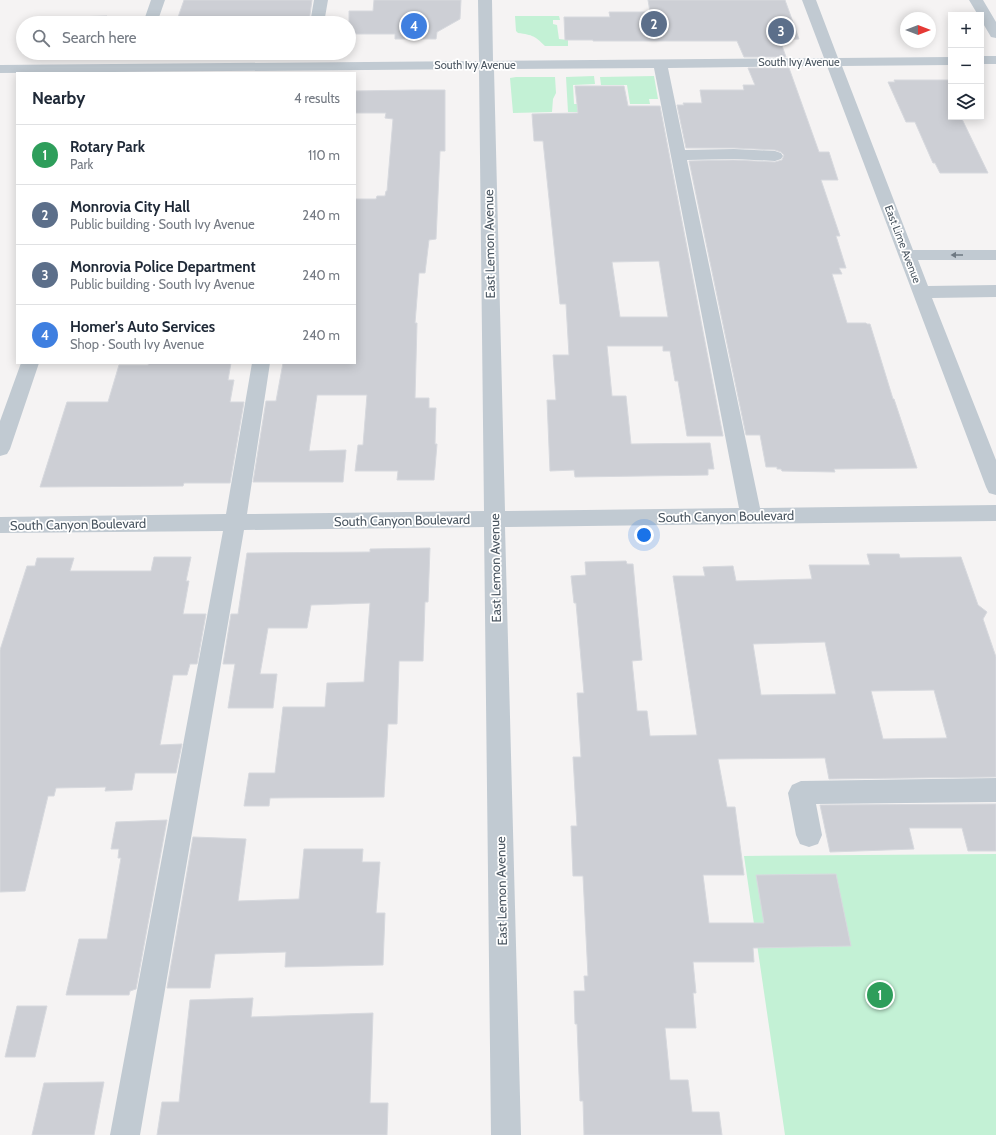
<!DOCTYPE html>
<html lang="en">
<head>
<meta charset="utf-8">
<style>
  body { margin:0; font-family:Cabin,sans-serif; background:#f6f6f7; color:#1f2937 }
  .controls { position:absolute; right:12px; top:12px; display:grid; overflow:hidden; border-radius:0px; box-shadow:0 2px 10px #0003 }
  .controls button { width:36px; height:36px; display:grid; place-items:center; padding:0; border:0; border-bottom:1px solid #e0e1e3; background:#fff; color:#1f2937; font:20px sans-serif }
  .compass { position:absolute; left:900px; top:12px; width:36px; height:36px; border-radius:50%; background:#fff; box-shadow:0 2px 10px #0003; rotate:90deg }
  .you { position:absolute; left:644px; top:535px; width:14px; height:14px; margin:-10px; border:3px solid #fff; border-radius:50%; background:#1a73e8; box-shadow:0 0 0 6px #1a73e833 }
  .badge { display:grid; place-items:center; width:26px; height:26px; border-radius:50%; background:#ea580c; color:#fff; font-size:13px; font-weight:700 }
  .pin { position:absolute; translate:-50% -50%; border:2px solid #fff; box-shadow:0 1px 4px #0006 }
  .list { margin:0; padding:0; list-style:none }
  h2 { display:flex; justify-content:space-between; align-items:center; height:52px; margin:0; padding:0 16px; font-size:17px }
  h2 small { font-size:13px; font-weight:400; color:#747a83 }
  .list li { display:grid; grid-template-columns:26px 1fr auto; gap:12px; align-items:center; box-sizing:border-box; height:60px; padding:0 16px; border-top:1px solid #e0e1e3 }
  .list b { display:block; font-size:15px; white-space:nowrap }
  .list p { margin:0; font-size:13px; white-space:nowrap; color:#747a83 }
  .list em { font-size:13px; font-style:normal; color:#747a83 }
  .icon { flex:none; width:22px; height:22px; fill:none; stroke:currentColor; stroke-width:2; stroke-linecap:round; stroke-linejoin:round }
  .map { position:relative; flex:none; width:996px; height:1135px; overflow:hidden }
  .search { position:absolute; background:#fff; box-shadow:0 2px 10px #0003; left:16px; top:16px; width:340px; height:44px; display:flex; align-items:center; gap:10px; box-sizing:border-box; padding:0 14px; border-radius:22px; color:#747a83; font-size:15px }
  .panel { position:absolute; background:#fff; box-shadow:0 2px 10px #0003; left:16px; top:72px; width:340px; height:292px; border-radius:0px }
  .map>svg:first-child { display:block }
</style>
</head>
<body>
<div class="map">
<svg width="996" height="1135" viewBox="0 0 996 1135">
  <rect width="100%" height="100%" fill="#f5f3f3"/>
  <!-- green -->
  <path fill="#c3f1d5" d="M515 16H559L560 20H553V24L557 25 559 39 568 40V46H545C535 36 533 35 518 33L516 31Z
    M594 76 595 84 573 85 574 104H591L592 112H568L566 77Z
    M654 76 658 99H649L650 104H630L627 85H601L600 77Z
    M516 77H555L556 93 553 99 552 112 513 113 510 78Z
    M996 854V1135H785L744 856Z"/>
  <!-- building -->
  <path fill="#cdcfd5" stroke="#d7d9de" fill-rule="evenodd" d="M184 0H312L309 22 176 23Z
    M374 0H461L460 19 437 32 436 39H395V34H349V11H373Z
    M648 0H785L799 39 780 40 786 57H744L737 41H593V40H565L564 17H610L609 12H650Z
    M107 16 104 23H70L73 17Z
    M748 68H789L819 152H829L838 180H821L840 236H836L846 268H839L842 274H832L847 323H866L867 324H870L893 399H894L917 468 834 469 835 472 782 471 781 469H777V467H766L760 435H746L689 161 734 160 775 162 782 160 784 155 781 152 775 150 734 148H686L677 105H684L683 103H702L700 90H744L743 85H755Z
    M894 80H951V117H961L988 173H940L935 163H933L915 122H906L888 82H895Z
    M575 86H624L628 106H660L723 436H687L678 381H675L670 351H663V346H607L612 396H626L631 444 710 443 714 469H708V475L575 477 574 470 550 471 547 400H556L553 355H569L566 304H560L543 141H534L532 114 578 113ZM659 261 668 317H620L612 262Z
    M416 90H445V151H440L436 239 429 240 425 273H419L415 323H417L415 398H429V408H436L435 444H437L434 480H397L398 471H355L358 445H363L367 395H317L309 451 346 450 343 482H253L266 401H276L283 363H355V199H376L377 196H385L386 191H387L393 119 385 118 386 113H355V91Z
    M149 363H231L228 380H234L230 402H244L230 483H184L183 486 40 487 67 402H108L119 365H148Z
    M430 548 428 602H425L423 661H399L397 724H388L384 797 270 798 269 806H244L249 773H275L283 707H325L327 683 364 682 370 603 311 605 307 628H268L260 674H277L273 708H228L235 664H223L231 614H238L247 553 370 552V549Z
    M867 554H899L900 558 961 557 978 605 987 612 983 619 996 657V777L829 779 825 758 718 759 727 807H735L744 875H703L709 923H764L756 875 836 874 851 946 753 948 754 962H693L696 993H693L696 1028H665L670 1080H688L692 1112H719L722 1135H584L583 1101H580L577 1024H575L574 991H585L584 976H588L583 876H573L571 826H577L573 757H581L577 693H584L576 603H574L571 576 586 575 585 562 626 561 627 564H633L642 660 632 661 637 711H647L650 736 697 735 673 576H705L703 567 733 566 736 581 812 579 809 565H870ZM825 642 836 694 761 695 753 644ZM934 690 947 738 883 739 871 691Z
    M154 557H191L186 581H189L183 614H206L197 664H190L187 675H173L160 745 182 744 176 773H135L132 790 105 791 106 787 56 788 54 796H48L25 891 0 892V650L27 566H35L37 558H74L70 571H151Z
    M996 804V851H968L962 828H909L914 849 830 852 820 805Z
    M167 820 136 989 130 991 129 995H66L79 939H107L121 858H118L119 849H111L116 822Z
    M193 837 246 839 238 901 299 899 304 849H363L362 862H380L376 913H385L383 965 285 967 286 952 215 954 210 988H167Z
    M253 998 251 1017 373 1013 370 1103H388L387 1135H157L162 1102H179L190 1000Z
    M17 1006H47L35 1057H5Z
    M104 1082 94 1135H32L44 1083Z"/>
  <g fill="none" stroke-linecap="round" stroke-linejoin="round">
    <!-- minor -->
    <path fill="#c1cad2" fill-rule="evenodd" d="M151 0H165L157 23H143Z
      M314 0H328L324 23H310Z
      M478 0H492L493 61 824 58 802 0H816L838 58 951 57V65L842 66 913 250H996V260H918L928 286 996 285V297L932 298 996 460V495L989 493 986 487 827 66 668 68 685 150 734 149 775 151 781 153 783 156 781 159 775 161 734 159 687 160 760 508 996 505V521L505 527 521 1135H491L484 527 244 530 140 1135H110L223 531 0 533V517L226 514 252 363H270L247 514 484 511 479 69 0 73V65L479 61ZM654 68 739 508 505 511 494 69Z
      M969 0H983L996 22V38L991 37 981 20V15H978Z
      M981 56H996V64H981Z
      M21 363H39L10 449 7 454 0 456V421Z
      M996 778V802L816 804 822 835 818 844 809 847 800 844 796 835 788 793 792 785 801 781Z"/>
  </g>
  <!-- one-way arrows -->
  <defs><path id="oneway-solid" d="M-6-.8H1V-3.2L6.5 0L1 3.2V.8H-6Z"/></defs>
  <use fill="#6e7983" href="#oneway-solid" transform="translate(957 255) rotate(180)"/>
  <g text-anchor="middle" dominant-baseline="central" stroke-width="3.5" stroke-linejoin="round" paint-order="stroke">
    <!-- far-street labels -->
    <g font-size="11" fill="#4a5661" stroke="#fff">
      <text x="799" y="62">South Ivy Avenue</text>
      <text x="475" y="65">South Ivy Avenue</text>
      <text transform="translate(903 244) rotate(69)">East Lime Avenue</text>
    </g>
    <!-- street labels -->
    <g font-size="13" fill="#4a5661" stroke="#fff">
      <text transform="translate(489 244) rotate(-91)">East Lemon Avenue</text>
      <text transform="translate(726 516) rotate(-1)">South Canyon Boulevard</text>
      <text transform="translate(402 520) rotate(-1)">South Canyon Boulevard</text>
      <text transform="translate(78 524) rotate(-1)">South Canyon Boulevard</text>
      <text transform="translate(495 568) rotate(-91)">East Lemon Avenue</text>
      <text transform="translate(501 891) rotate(-91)">East Lemon Avenue</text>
    </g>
  </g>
</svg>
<div class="controls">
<button>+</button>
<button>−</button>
<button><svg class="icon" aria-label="layers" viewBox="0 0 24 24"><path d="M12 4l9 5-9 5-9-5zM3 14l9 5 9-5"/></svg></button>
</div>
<svg class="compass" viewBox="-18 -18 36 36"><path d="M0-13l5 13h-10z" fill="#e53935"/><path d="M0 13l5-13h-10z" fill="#747a83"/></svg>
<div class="you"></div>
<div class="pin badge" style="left:880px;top:995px;background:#2e9e5b">1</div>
<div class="pin badge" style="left:654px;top:24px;background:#5c6f8a">2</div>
<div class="pin badge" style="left:781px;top:31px;background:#5c6f8a">3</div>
<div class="pin badge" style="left:414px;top:26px;background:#3f7fe0">4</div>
<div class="search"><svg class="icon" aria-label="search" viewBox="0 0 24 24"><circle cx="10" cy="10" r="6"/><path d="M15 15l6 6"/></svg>Search here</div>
<section class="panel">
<h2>Nearby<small>4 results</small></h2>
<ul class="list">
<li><span class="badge" style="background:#2e9e5b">1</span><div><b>Rotary Park</b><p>Park</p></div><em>110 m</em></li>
<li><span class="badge" style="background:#5c6f8a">2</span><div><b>Monrovia City Hall</b><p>Public building · South Ivy Avenue</p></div><em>240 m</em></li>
<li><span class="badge" style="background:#5c6f8a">3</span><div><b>Monrovia Police Department</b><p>Public building · South Ivy Avenue</p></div><em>240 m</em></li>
<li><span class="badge" style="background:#3f7fe0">4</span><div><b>Homer's Auto Services</b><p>Shop · South Ivy Avenue</p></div><em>240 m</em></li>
</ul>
</section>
</div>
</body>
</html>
